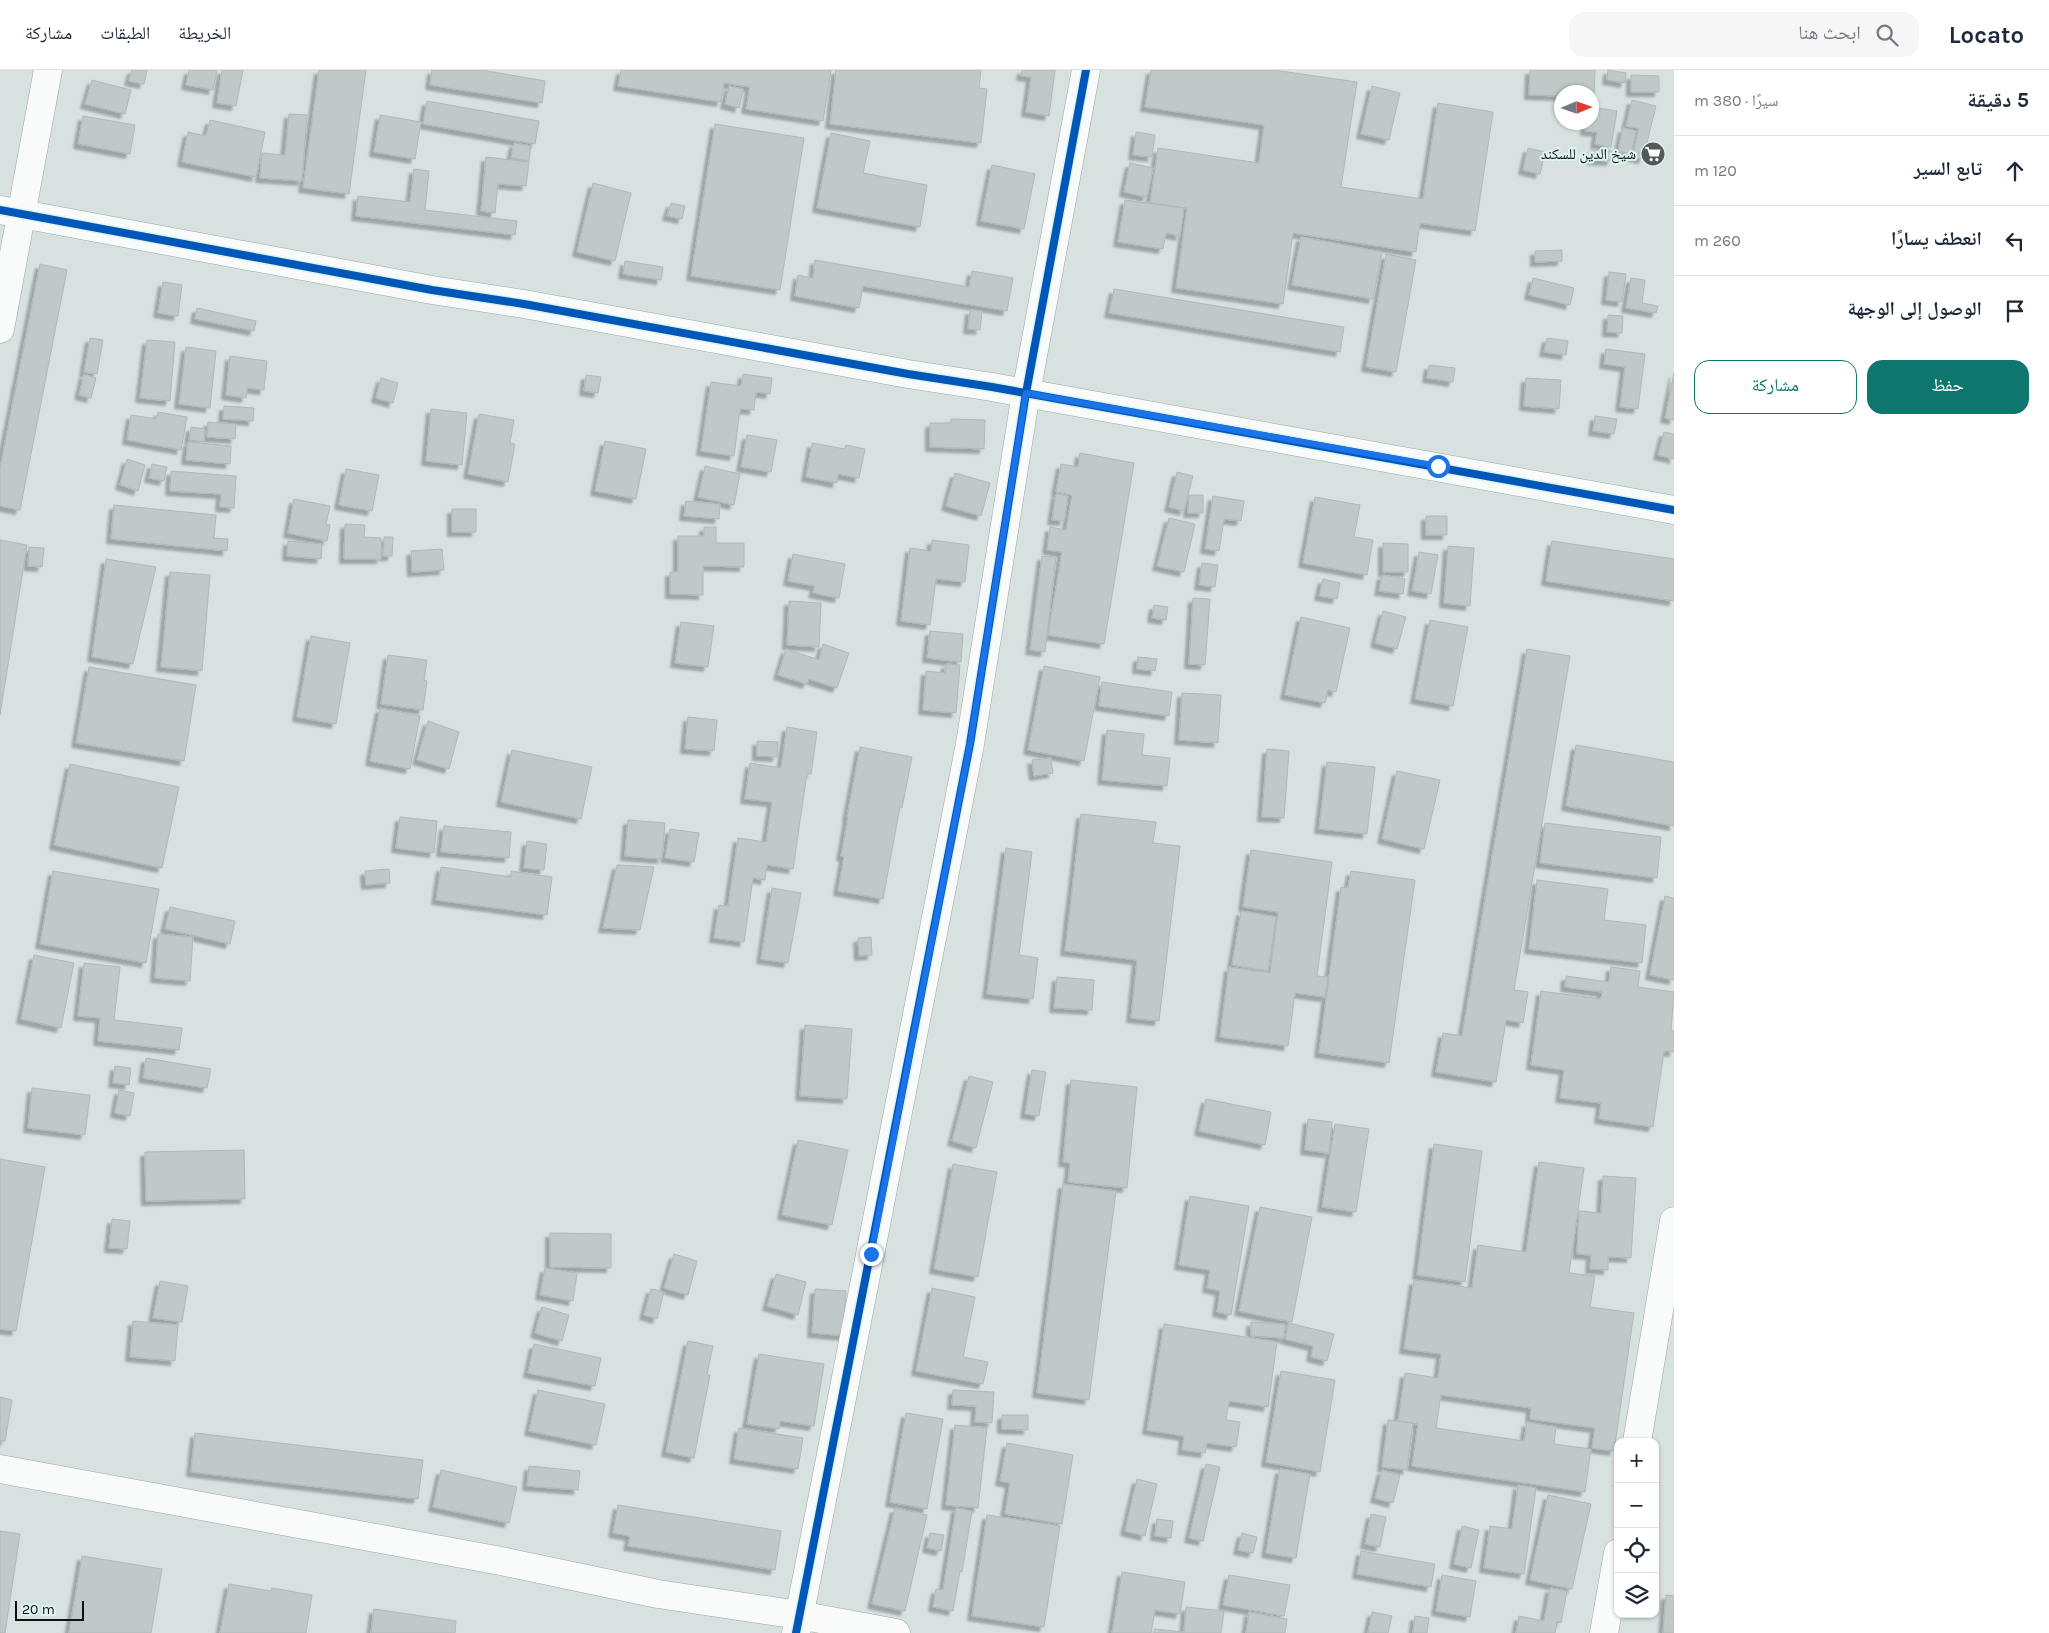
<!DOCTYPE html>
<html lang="ar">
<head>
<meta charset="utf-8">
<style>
  body { margin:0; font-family:Karla,"Noto Naskh Arabic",sans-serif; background:#f6f6f7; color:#1f2937; direction:rtl }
  .controls { position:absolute; right:15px; bottom:15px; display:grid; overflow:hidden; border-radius:10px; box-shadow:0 1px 4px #0004 }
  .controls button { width:45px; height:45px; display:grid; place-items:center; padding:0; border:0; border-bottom:1px solid #e0e1e3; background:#fff; color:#1f2937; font:25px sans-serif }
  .compass { position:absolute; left:1554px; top:15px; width:45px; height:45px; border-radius:50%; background:#fff; box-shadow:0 1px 4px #0004; rotate:88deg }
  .scale { position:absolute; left:15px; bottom:12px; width:69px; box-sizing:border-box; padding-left:5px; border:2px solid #0b1211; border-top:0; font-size:14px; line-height:18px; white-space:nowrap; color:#0b1211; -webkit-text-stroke:4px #def3f2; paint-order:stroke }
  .stop { position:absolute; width:15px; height:15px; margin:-11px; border:4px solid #1a73e8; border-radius:50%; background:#fff }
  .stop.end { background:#1a73e8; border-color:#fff; box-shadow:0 1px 5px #0008 }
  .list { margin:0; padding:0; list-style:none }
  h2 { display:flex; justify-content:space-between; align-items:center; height:65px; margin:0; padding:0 20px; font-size:21px }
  h2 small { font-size:16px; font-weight:400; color:#747a83 }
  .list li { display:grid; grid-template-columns:32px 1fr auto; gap:15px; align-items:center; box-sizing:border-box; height:70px; padding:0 20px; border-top:1px solid #e0e1e3 }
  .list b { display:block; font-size:19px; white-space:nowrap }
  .list em { font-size:16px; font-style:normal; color:#747a83 }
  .actions { display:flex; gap:10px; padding:15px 20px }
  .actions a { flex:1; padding:11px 0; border:1px solid #0f766e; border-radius:15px; text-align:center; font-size:18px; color:#0f766e }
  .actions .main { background:#0f766e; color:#fff }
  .icon { flex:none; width:28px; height:28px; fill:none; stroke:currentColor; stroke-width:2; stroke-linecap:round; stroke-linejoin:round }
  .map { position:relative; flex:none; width:1674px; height:1563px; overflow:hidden; direction:ltr }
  header { display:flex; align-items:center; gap:30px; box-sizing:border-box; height:70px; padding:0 25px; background:#fff; border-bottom:1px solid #e0e1e3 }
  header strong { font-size:24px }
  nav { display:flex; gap:28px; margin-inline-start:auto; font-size:18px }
  .search { width:350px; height:45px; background:#f6f6f7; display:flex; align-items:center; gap:12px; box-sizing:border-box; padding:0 18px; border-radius:15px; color:#747a83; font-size:19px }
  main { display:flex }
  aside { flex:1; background:#fff }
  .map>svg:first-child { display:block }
</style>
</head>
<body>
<header>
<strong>Locato</strong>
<div class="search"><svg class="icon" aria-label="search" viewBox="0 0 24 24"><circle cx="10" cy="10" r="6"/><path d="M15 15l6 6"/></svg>ابحث هنا</div>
<nav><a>الخريطة</a><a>الطبقات</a><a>مشاركة</a></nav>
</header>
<main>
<aside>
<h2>5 دقيقة<small>سيرًا · 380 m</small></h2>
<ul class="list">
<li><svg class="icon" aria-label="ahead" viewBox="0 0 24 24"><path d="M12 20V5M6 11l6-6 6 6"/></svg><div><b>تابع السير</b></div><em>120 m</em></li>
<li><svg class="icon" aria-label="left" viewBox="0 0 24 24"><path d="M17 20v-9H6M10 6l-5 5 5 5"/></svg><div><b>انعطف يسارًا</b></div><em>260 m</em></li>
<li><svg class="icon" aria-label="arrive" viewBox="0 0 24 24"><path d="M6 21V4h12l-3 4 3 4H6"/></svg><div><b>الوصول إلى الوجهة</b></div></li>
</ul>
<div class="actions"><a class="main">حفظ</a><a>مشاركة</a></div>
</aside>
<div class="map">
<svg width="1674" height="1563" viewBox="0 0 1674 1563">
  <defs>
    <filter id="shadow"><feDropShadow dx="-4.5" dy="4.5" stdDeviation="1" flood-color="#0004"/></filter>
  </defs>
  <rect width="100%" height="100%" fill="#d6e1e0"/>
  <!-- building -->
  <path fill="#c0c9c8" stroke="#b0b8b7" filter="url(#shadow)" d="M132 0H147L144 14 129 11Z
    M189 0H217L213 20 186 15Z
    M222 0H243L236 36 217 33Z
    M319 0H366L349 124 303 118Z
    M432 0H482L545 11 542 33 430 15Z
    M621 0H831L823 51 746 39 750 17 724 13 721 32 618 16Z
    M836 0H981L979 18 987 19 981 73 830 54Z
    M1022 0H1055L1049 46 1026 42 1031 7 1021 6Z
    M1151 0H1274L1357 12 1341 117 1423 129 1438 33 1493 42 1475 161 1420 153 1416 182 1293 163 1283 234 1176 218 1187 138 1150 133 1158 78 1259 93 1264 55 1145 37Z
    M1530 0H1595L1594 27H1592V22H1562V26L1529 25Z
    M1608 0 1626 3 1625 13 1607 10Z
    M1631 5 1659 6V22H1631Z
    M92 10 131 20 125 44 85 34Z
    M729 16 743 19 739 38 725 34Z
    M1372 16 1400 23 1389 70 1361 64Z
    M1632 30 1656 36 1643 89 1632 87 1639 58 1626 56Z
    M427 31 539 51 535 74 423 54Z
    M1592 37 1617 41 1611 77 1595 74 1597 62 1585 61 1586 52H1592Z
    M289 44 307 45 302 111 260 108 262 83 285 85Z
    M380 45 421 52 415 89 374 82Z
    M83 46 135 55 130 84 78 74Z
    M210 50 265 62 256 107 182 92 188 62 206 66Z
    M715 54 804 68 780 220 691 206Z
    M1623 58 1636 61 1631 84 1618 81Z
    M1136 62 1155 65 1152 87 1133 85Z
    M831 63 870 71 863 103 927 115 920 157 817 138Z
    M514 73 531 76 529 91 511 88Z
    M1528 78 1545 82 1540 104 1523 100Z
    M1592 79 1612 81 1611 91 1591 90Z
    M486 87 529 92 526 116 498 114 495 143 481 141Z
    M1130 93 1153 98 1147 127 1124 122Z
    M992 95 1035 104 1024 159 981 151Z
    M414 99 429 101 425 140 517 151 515 165 356 146 358 126 410 132Z
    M593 113 631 123 615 191 577 182Z
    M1125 130 1184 138 1180 166 1166 163 1163 179 1118 172Z
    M671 133 685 136 682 149 667 146Z
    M1301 167 1382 182 1373 229 1292 215Z
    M1562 180V191L1535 192V181Z
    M1386 184 1416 190 1396 302 1366 297Z
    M815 190 969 217 972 201 1013 208 1007 241 863 216 859 238 795 226 798 205 813 208Z
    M625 191 663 197 661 210 623 204Z
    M40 194 67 200 20 440 0 436V398Z
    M1609 202 1626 204 1622 232 1606 230Z
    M1533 208 1574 218 1570 235 1529 225Z
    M1631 208 1645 210 1642 233 1658 236 1656 243 1626 238Z
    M163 212 182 215 178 246 158 243Z
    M1114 219 1344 257 1340 282 1109 243Z
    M197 238 256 251 254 261 195 249Z
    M970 240 982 241 980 260 968 259Z
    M1608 245 1623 246 1622 263 1607 262Z
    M90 268 103 270 97 304 84 302Z
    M1547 268 1568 271 1566 285 1544 282Z
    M147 270 175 272 170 331 140 328Z
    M186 277 216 281 210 338 179 334Z
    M1606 279 1645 284 1638 339 1620 337 1625 297 1604 294Z
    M230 286 267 291 264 320 247 318 246 328 226 325Z
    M1429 295 1455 298 1453 312 1427 308Z
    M1674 303V350L1665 348Z
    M84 304 96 308 91 328 79 325Z
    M743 304 772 308 770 324 756 322 754 340 740 339 734 386 701 381 711 312 741 316Z
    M586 305 601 307 598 323 584 321Z
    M381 308 398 313 393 333 376 328Z
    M1526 308 1561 310 1559 339 1524 336Z
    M224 336 254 338 253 351 223 349Z
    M431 339 467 343 462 395 426 391Z
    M158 342 187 347 181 380 127 370 131 345 157 349Z
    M479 344 514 350 510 373 515 374 508 412 468 404Z
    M1595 346 1617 349 1614 364 1593 361Z
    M951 349 985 350 984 379 930 377V353H951Z
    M208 352 236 354 235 369 207 367Z
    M191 357 205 359 204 372 189 370Z
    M1664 362 1674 364V389L1658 385Z
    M747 365 777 370 771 402 741 397Z
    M605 371 646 379 636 429 595 421Z
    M188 372 231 376 230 394 186 390Z
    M812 373 845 379 846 375 865 379 859 408 838 404 837 413 806 407Z
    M1080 383 1134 393 1104 574 1048 565 1062 482 1047 480 1050 457 1066 460 1072 425 1056 422 1061 394 1078 397Z
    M127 389 145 395 138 421 120 415Z
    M152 394 167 397 164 411 149 408Z
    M705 396 740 404 734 435 698 427Z
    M346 399 379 405 372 441 339 435Z
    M171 401 236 406 234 438 220 437 221 424 170 421Z
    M1177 402 1193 406 1184 441 1169 437Z
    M955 403 990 413 981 446 946 436Z
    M1056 424 1068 426 1064 451 1052 450Z
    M1189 425H1203V443H1188Z
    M1213 426 1244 431 1241 451 1224 449 1219 481 1205 479Z
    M1315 427 1360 435 1354 467 1373 470 1367 505 1303 493Z
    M294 429 330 436 326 454 330 455 327 471 288 463Z
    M686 431 720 434 719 449 684 446Z
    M114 435 216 445 214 468 228 469 227 481 111 469Z
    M452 439H476V462H452Z
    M1426 446H1447V465H1426Z
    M1169 448 1195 454 1184 502 1157 496Z
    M345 454 365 455 364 467 381 468V489H344Z
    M704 457H716V473H744V497L703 496V525L670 524V502H678V466H704Z
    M384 467H393L392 486H383Z
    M0 470 27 475 0 645Z
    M932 470 969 475 965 512 936 509 930 555 901 551 910 478 931 481Z
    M288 471 322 474 321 489 287 486Z
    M1552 471 1674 489V531L1546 511Z
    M1383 473 1408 474V502H1383Z
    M1448 476 1474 478 1470 536 1444 533Z
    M29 477 44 478 42 497 28 496Z
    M442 479 444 500 412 502 411 481Z
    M1419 482 1438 485 1431 524 1412 521Z
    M793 484 845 494 839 528 813 523 815 516 788 511Z
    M1042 486 1056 487 1045 582 1030 580Z
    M106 489 156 497 133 594 92 587Z
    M1202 493 1218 495 1215 517 1199 515Z
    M170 502 210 505 202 601 161 597Z
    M1382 505 1405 509 1403 524 1379 521Z
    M1323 509 1340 513 1337 529 1319 526Z
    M1193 528 1210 529 1205 595 1189 594Z
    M789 531 821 533 819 577 787 575Z
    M1154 535 1168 537 1166 550 1152 548Z
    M1383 541 1406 547 1397 579 1375 573Z
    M1301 547 1350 558 1336 622 1328 620 1325 633 1285 625Z
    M1430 550 1468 557 1453 636 1415 629Z
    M681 552 714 556 708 597 675 593Z
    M930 561 963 564 961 592 927 588Z
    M311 566 350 573 336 654 297 647Z
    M823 574 849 583 837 618 809 609 807 614 778 605 786 579 819 590Z
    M1527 579 1570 586 1514 920 1528 922 1523 953 1506 950 1496 1012 1436 1002 1443 963 1462 966Z
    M388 585 427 590 424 610 427 611 423 640 381 634Z
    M1138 587 1157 589 1155 601 1137 599Z
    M946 594 960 595 956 643 923 640 926 601 945 603Z
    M1044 596 1100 607 1084 691 1028 680Z
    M89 597 196 615 184 691 76 673Z
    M1102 612 1172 622 1169 646 1099 636Z
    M1182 623 1221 625 1218 673 1179 670Z
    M380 638 420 646 410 699 370 691Z
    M688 647 717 650 714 681 685 679Z
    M428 651 459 662 449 699 417 690Z
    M787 657 817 662 811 704 807 703 793 799 767 795 765 810 753 808 744 872 714 868 719 835 728 836 738 768 766 772 772 732 745 729 750 693 781 698Z
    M1107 660 1144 664 1142 685 1170 688 1167 716 1102 710Z
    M757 671 778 672 777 687 757 686Z
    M1576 675 1674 692V756L1566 736Z
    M860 677 912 687 902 738 900 737 883 829 838 821 844 787 841 786 848 747H847Z
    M1267 679 1289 681 1284 748 1262 747Z
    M512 680 592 697 581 749 501 732Z
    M1051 688 1053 703 1034 706 1032 690Z
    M1327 692 1375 697 1367 764 1319 759Z
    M70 694 179 717 162 798 54 775Z
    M1397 701 1440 710 1424 779 1382 769Z
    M1081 744 1156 752 1153 773 1180 776 1159 951 1131 948 1137 890 1065 881Z
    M400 747 437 751 434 783 396 778Z
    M628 750 665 753 662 789 625 786Z
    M1545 753 1661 767 1657 808 1540 793Z
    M444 756 511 762 509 788 441 782Z
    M670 759 699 763 694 792 665 788Z
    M527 771 547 774 544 800 524 798Z
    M1006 778 1032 782 1019 885 1038 888 1033 929 987 924Z
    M1251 780 1332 792 1317 906 1328 907 1325 927 1295 923 1288 976 1220 967 1229 897 1270 903 1278 842 1243 837Z
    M617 795 654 797 640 860 603 858Z
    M441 797 511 807V801L552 807 547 845 436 830Z
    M389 799 390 813 366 815 365 801Z
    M53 801 159 819 146 893 40 874Z
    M1351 801 1415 810 1389 993 1319 983 1341 817 1348 818Z
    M1537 810 1608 819 1604 850 1646 855 1642 893 1529 879Z
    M772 818 801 823 788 893 761 889Z
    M1665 826 1674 828V910L1650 905Z
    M170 837 235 851 230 874 165 859Z
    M1241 841 1276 847 1268 901 1232 895Z
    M158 864 193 867 190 911 155 908Z
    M871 867 872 885 859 886 858 868Z
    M34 885 74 893 61 958 21 949Z
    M84 893 120 897 114 950 182 958 179 980 98 971 100 948 78 946Z
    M1611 897 1640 901 1638 917 1674 922 1671 961H1674V982L1664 981 1653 1057 1599 1049 1601 1033 1560 1028 1564 1000 1531 995 1541 921 1601 929 1602 922 1565 917 1566 906 1609 912Z
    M1057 907 1094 910 1092 940 1054 938Z
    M805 955 852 959 847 1029 800 1026Z
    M146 988 211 999 207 1018 143 1008Z
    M115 996 131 998 129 1015 113 1013Z
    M1032 1000 1046 1002 1039 1046 1025 1044Z
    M969 1006 993 1012 976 1078 952 1071Z
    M1071 1010 1137 1017 1127 1118 1068 1112 1070 1093 1063 1092Z
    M32 1018 90 1025 85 1065 28 1058Z
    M119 1020 134 1023 130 1046 115 1043Z
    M1206 1029 1271 1042 1265 1075 1199 1061Z
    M1308 1049 1332 1052 1329 1083 1305 1080Z
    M1335 1054 1369 1059 1356 1142 1322 1137Z
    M798 1070 848 1080 832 1155 782 1145Z
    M1434 1074 1482 1081 1465 1212 1417 1205Z
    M244 1080 245 1129 146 1131 145 1082Z
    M0 1089 45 1097 16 1261 0 1259Z
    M1539 1092 1584 1098 1569 1203 1595 1206 1590 1237 1634 1243 1614 1381 1592 1378 1595 1358 1530 1349 1531 1338 1441 1325 1436 1358 1524 1371 1527 1352 1556 1357 1554 1374 1591 1379 1585 1422 1412 1396 1418 1354 1398 1351 1405 1303 1438 1308 1441 1284 1404 1279 1414 1210 1472 1218 1478 1175 1526 1182Z
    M953 1094 997 1102 978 1207 934 1199Z
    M1603 1106 1636 1108 1631 1188 1608 1187V1200L1590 1199 1591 1185 1577 1184 1579 1141 1601 1143Z
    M1063 1114 1116 1121 1089 1330 1037 1323Z
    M1190 1126 1249 1136 1231 1245 1217 1242 1220 1221 1207 1218 1210 1200 1179 1195Z
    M1260 1137 1312 1147 1292 1252 1239 1241Z
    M112 1149 130 1151 127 1179 109 1178Z
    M550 1163 611 1164V1198L550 1197Z
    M674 1184 697 1191 688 1225 664 1218Z
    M545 1198 577 1203 573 1231 540 1225Z
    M776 1204 806 1212 798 1245 767 1236Z
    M160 1211 188 1216 182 1252 153 1248Z
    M932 1218 975 1227 963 1287 988 1292 983 1314 916 1301Z
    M651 1219 664 1222 657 1249 644 1245Z
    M815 1219 846 1221 844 1247 848 1266 812 1263Z
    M542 1237 569 1245 562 1271 535 1263Z
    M133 1251 178 1255 175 1291 130 1287Z
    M1251 1252 1285 1254 1284 1268 1251 1266Z
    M1289 1253 1334 1264 1327 1291 1311 1287 1313 1276 1285 1269Z
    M1164 1254 1277 1272 1268 1337 1229 1331 1226 1350 1240 1352 1236 1377 1207 1373 1205 1383 1182 1380 1184 1366 1147 1360Z
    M688 1271 713 1276 707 1305H710L694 1388 666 1382Z
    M534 1274 601 1288 595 1316 528 1303Z
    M759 1284 824 1294 814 1356 780 1351 779 1359 747 1354Z
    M1281 1301 1335 1310 1320 1402 1266 1392Z
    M538 1320 605 1334 596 1375 529 1361Z
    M953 1320 994 1322 992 1353 975 1352 976 1336 952 1335Z
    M0 1327 12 1330 5 1371H0Z
    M906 1343 943 1349 927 1439 890 1432Z
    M1002 1345H1028V1360L1002 1359Z
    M1388 1350 1413 1353 1407 1400 1382 1397Z
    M955 1355 987 1358 978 1438 946 1435Z
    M739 1358 803 1368 798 1399 734 1389Z
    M195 1363 423 1390 418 1429 191 1402Z
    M1007 1373 1073 1385 1062 1454 1005 1444 1010 1413 1000 1411Z
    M1206 1394 1220 1397 1203 1471 1189 1468Z
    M529 1396 580 1401 578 1420 527 1416Z
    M1280 1399 1310 1404 1296 1488 1266 1483Z
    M441 1400 517 1417 509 1453 433 1437Z
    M1382 1400 1400 1405 1393 1433 1375 1428Z
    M1137 1409 1157 1414 1145 1466 1125 1461Z
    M1518 1415 1536 1418 1524 1504 1484 1498 1490 1456 1512 1459Z
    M1548 1425 1591 1434 1572 1519 1530 1510Z
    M618 1435 781 1461 775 1500 628 1476 630 1466 613 1463Z
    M895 1438 927 1445 905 1541 872 1534Z
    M956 1438 972 1441 962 1502 960 1501 953 1541 933 1537 936 1519 943 1520Z
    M1371 1444 1386 1447 1380 1477 1365 1474Z
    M987 1445 1060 1456 1044 1557 972 1546Z
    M1157 1449 1173 1451 1171 1468 1155 1466Z
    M1462 1456 1479 1460 1471 1498 1454 1494Z
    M0 1461 20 1464 5 1563H0Z
    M930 1463 944 1465 941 1481 927 1478Z
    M1242 1463 1257 1467 1253 1483 1238 1480Z
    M1361 1481 1435 1494 1431 1517 1357 1504Z
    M82 1486 162 1499 151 1563H69Z
    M1122 1502 1185 1512 1180 1544 1155 1540 1151 1563H1112Z
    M1229 1505 1290 1515 1284 1546 1223 1535Z
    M1442 1505 1476 1511 1470 1547 1436 1541Z
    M229 1514 271 1521 272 1518 312 1525 306 1563H220Z
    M1550 1518 1567 1521 1561 1553 1557 1552 1555 1563H1516L1519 1546 1544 1551Z
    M1666 1525 1674 1526V1563H1663Z
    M1186 1537 1224 1541 1221 1563H1154V1559L1184 1562Z
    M374 1539 456 1551 455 1563H371Z
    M1249 1542 1287 1549 1285 1563H1246Z
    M1372 1542 1392 1546 1388 1563H1368Z
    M1415 1546 1429 1548 1427 1563H1413Z"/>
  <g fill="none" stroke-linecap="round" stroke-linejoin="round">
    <defs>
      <path id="minor" d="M0 140 432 220 524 234 908 304 992 317 1674 440
        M0 259 48 0
        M1637 1372 1674 1151
        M0 1399 501 1491 658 1524 799 1545 896 1563
        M796 1563 970 674 1026 323 1086 0
        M1604 1563 1618 1483"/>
    </defs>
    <!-- minor casing -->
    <use href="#minor" stroke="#9ea7a6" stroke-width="29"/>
    <!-- minor -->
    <use href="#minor" stroke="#f9fafa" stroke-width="28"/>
    <defs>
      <path id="cycleway" d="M0 140 432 220 524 234 908 304 992 317 1674 440
        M796 1563 970 674 1026 323 1086 0"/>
    </defs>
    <!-- cycleway casing -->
    <use href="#cycleway" stroke="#def3f2" stroke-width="11"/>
    <!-- cycleway -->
    <use href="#cycleway" stroke="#0057b8" stroke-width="8"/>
  </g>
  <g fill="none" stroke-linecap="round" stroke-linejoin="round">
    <!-- route -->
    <path stroke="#1a73e8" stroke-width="6" d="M871 1184 970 674 1026 323 1438 396"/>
  </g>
  <!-- icons -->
  <defs>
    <symbol id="supermarket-disc" viewBox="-11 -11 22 22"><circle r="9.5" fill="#525a59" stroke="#def3f2"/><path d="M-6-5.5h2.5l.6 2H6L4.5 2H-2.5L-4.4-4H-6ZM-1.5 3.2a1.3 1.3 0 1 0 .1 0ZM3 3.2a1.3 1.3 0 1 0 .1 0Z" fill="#fff"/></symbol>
  </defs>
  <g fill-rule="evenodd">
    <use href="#supermarket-disc" x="1639" y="70" width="28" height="28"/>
  </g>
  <g text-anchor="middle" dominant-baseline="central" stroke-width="4" stroke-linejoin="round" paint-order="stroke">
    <!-- poi labels -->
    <g font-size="15" fill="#0b1211" stroke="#def3f2" text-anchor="end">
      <text x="1636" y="84">شيخ الدين للسكند</text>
    </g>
  </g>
</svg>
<div class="controls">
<button>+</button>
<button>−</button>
<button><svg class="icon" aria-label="locate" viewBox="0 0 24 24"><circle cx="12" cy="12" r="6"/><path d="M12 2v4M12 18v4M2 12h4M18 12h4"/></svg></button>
<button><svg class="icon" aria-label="layers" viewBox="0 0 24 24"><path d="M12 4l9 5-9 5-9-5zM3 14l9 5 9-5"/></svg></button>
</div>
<svg class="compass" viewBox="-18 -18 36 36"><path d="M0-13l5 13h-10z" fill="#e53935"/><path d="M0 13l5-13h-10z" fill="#747a83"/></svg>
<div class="scale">20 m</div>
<div class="stop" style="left:1438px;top:396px"></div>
<div class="stop end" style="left:871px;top:1184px"></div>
</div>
</main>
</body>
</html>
